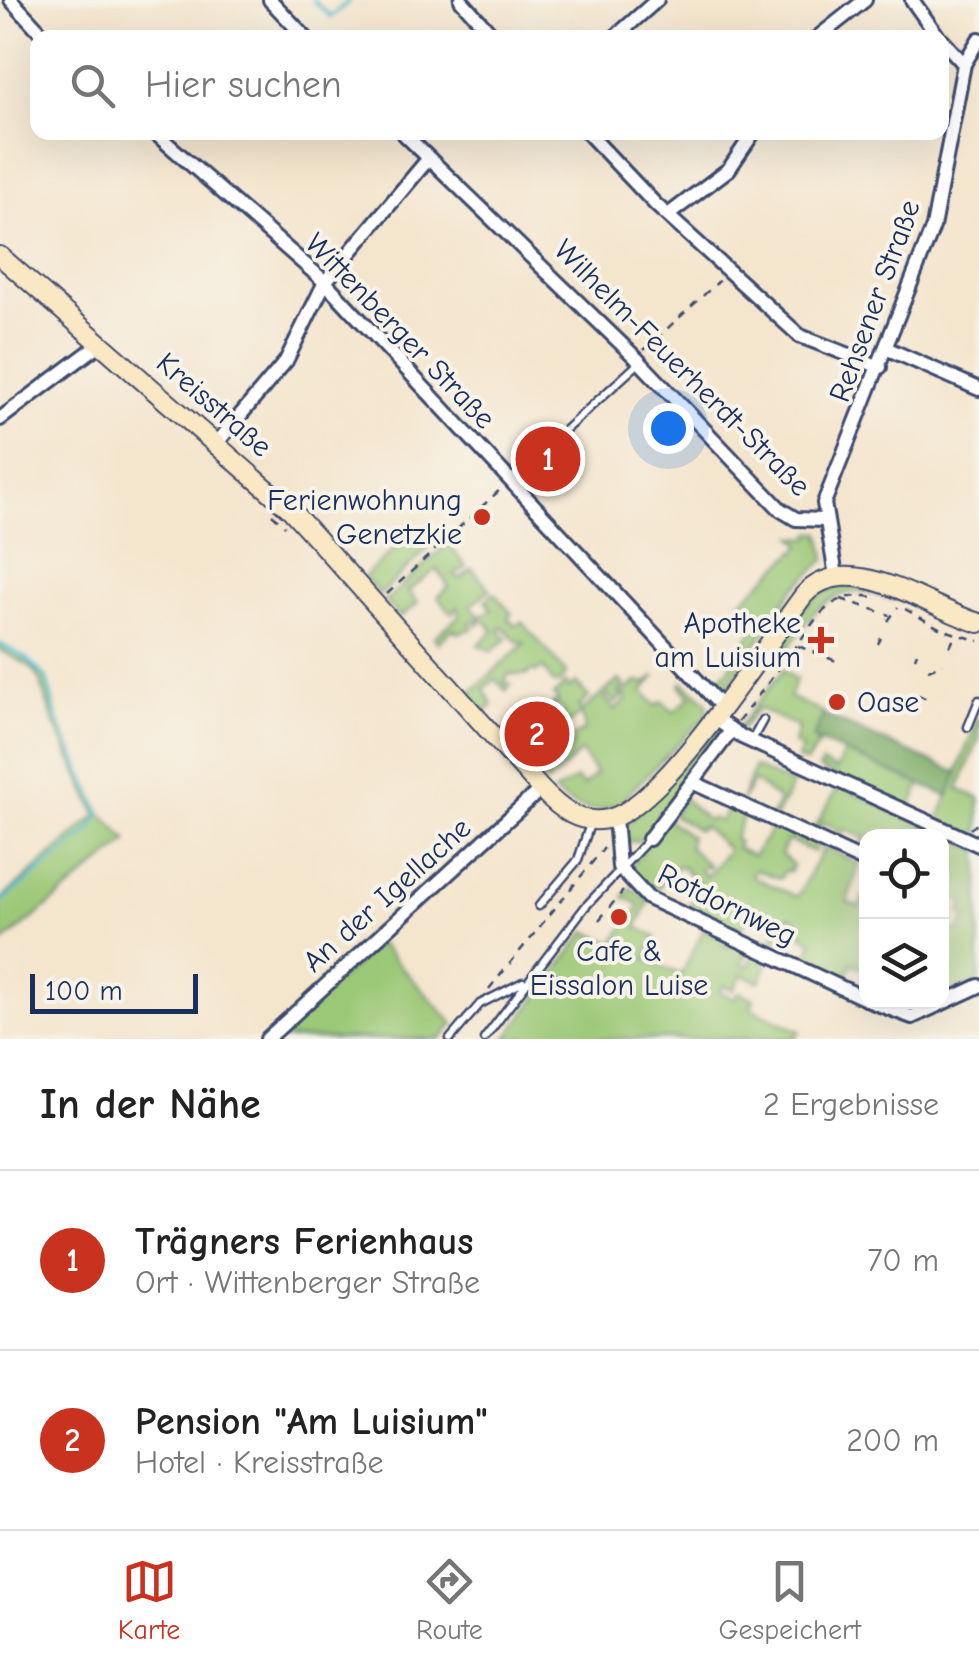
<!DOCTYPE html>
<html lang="de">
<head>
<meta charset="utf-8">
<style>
  body { margin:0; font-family:"Comic Neue",sans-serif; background:#f2f2f2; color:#222 }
  .controls { position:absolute; right:30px; bottom:30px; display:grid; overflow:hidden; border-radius:20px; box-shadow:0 10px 40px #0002 }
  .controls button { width:90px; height:90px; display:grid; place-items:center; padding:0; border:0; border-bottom:2px solid #e0e0e0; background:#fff; color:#222; font:50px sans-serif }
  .scale { position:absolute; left:30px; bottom:25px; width:168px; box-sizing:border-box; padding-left:10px; border:5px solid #1b2f5e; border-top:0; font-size:28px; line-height:35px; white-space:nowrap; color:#1b2f5e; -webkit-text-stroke:8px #f7f3e8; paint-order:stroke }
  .you { position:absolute; left:668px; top:428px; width:35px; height:35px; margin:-25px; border:8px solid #fff; border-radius:50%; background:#1a73e8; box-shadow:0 0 0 15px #1a73e833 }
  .badge { display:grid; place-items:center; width:65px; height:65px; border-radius:50%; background:#c8321e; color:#fff; font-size:32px; font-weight:700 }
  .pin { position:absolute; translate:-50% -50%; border:5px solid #fff; box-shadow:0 2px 10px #0006 }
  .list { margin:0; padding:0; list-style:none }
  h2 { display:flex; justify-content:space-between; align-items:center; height:130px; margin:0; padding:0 40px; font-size:42px }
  h2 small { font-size:32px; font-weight:400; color:#767676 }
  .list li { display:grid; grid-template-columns:65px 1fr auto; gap:30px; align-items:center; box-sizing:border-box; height:180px; padding:0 40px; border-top:2px solid #e0e0e0 }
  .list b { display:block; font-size:38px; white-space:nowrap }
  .list p { margin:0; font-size:32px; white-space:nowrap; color:#767676 }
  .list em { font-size:32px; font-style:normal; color:#767676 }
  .icon { flex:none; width:55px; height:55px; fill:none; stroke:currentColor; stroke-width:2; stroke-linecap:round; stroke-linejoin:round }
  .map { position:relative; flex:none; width:979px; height:1039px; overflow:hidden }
  .search { position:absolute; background:#fff; box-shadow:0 10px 40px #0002; left:30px; right:30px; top:30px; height:110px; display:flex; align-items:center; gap:25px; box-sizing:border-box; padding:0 35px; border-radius:20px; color:#767676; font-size:38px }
  .sheet { height:490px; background:#fff }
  nav { display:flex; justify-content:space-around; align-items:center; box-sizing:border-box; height:140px; border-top:2px solid #e0e0e0; background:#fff; font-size:28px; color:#767676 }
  nav a { display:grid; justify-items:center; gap:5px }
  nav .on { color:#c8321e }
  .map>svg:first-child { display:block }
</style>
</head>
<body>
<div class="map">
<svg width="979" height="1039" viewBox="0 0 979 1039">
  <rect width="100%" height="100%" fill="#f7f3e8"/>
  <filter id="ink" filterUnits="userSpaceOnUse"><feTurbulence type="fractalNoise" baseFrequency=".01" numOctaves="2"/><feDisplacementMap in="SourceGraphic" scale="20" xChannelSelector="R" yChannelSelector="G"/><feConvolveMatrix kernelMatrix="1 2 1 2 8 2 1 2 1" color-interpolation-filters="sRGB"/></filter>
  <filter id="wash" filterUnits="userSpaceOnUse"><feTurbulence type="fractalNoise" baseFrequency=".0048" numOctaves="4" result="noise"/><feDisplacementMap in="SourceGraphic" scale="40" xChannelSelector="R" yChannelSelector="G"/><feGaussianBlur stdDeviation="2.25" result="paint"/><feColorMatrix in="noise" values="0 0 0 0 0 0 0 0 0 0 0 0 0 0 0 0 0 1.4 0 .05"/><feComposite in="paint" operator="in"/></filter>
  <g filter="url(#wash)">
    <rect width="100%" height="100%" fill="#f4e5cd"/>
    <!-- green -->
    <path fill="#9bc876" stroke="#5b7c6a" stroke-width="2.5" d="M443 533 380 595 364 577 405 539 416 536 432 542Z
      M811 533H821L826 559 794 588 726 688 711 686 728 670 759 621 741 601 802 545 794 537 810 538Z
      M448 543 466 567 455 575 460 579 472 569 490 589 471 606 481 616 470 622 472 629 458 633 453 629 438 643 434 638 460 615 458 607 452 613 438 597 449 587 437 569 408 591 418 603 400 617 385 601Z
      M849 584 899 599C891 601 880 595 870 593 829 586 807 618 789 648L784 635C803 608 815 591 849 584Z
      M494 593 512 614 508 618 515 626 522 622 567 673 560 683H553L543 667 536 673 532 670 527 675 509 674 504 683 511 684 506 691 495 679 484 689 493 705 485 712 469 694 525 643 516 641 503 626 499 630 507 639 492 651 478 645 494 631 484 620 475 626 484 613 492 610 486 600Z
      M0 644 27 659 46 678 58 721 100 812 128 841 0 945V900L97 815 53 720 40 680 31 667 0 650Z
      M783 670 796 680 789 697 824 713 813 739 820 743 806 763 797 759 802 748 794 744 798 727 758 708 739 732 737 729Z
      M656 675 643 691 656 706 662 701 674 712 690 697 680 685 683 682 707 702V715L618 804C593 816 574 809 554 792L576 779 583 786 596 774 581 752 547 783 531 765 549 748 560 759 571 748 573 737 585 730 581 713 561 731 556 721 564 712 558 705 549 708 558 700 554 695 566 683 570 688 576 683 589 697 579 706 583 710 619 680 625 686 619 692 622 697 615 703 608 695 605 698 615 710 627 700 623 693 636 682 647 683Z
      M979 716V739L958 789 979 798V840L938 821Z
      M716 728 722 736 644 840 628 842 625 826Z
      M845 750 921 784 911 806 905 808 819 769 822 763 836 770Z
      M754 767 792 785 776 817 772 816 779 800 754 781 741 801Z
      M839 786 979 850V981L942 999V924L959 932 967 917 960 913 965 903 942 893 948 879 942 876V836H866L865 857 857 855 864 838 844 829 837 845 831 842 837 829 823 822 817 835 812 832Z
      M683 798 708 821 712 818 720 822 729 804 745 812 734 839 739 842 736 848 753 856 775 824 818 844 814 852 788 840 781 854 793 865 790 872 785 870 780 879 755 869 751 876 797 897 824 847 860 864 847 902 859 907 866 891V969L852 963 843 983 812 969 814 965 805 960 813 943 795 929 796 919 789 916 773 951 757 944 762 939 770 942 778 929 771 925 775 916 751 908 739 934 685 909 701 892 699 883 681 866 673 868 653 895 626 872 667 819 690 836 689 847 710 867 705 865 700 870 706 877 726 852 727 848 703 826 698 830 673 815Z
      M631 888 649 901 637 927 656 937 646 959 681 975 704 929 726 939 723 945 727 948 731 940 749 949 742 964 748 967 755 952 764 956 762 961 768 964 760 982 742 974 734 990 723 985 720 992 735 999 739 992 754 999 751 1008 800 1031 794 1039H506L586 931 613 943 640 905 624 897Z
      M379 943 454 1024 441 1039H274Z"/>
    <!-- forest -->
    <path fill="#7cac67" stroke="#4c6e62" stroke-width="2.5" d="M823 715 958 773 948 796 813 739Z"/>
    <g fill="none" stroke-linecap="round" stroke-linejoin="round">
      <!-- stream -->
      <path stroke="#4eb8cb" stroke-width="4" d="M313 0 331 17 350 0
        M0 644 27 659 46 678 58 721 101 814 88 832 0 903"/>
    </g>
  </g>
  <g filter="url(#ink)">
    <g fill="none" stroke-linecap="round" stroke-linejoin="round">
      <defs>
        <path id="lane" d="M511 479 639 363
          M968 727 979 700
          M752 740 763 720
          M539 906 578 860 590 824
          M450 1039 480 1004 523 982
          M484 1039 585 907 648 840"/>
        <path id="street" d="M11 0 46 38
          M270 0 306 38
          M461 0 495 38
          M912 0 939 38
          M614 38 657 0
          M817 38 865 0
          M942 40 964 64
          M154 132 325 282 722 707
          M402 132 636 358 781 510 796 519 824 520
          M587 132 656 205 800 336 880 367
          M668 215 729 169 754 132
          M888 349 979 389
          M0 419 100 344
          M216 444 286 361 325 282 429 158
          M836 576 824 503 933 227 964 64 979 39
          M714 718 742 737 979 845
          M692 782 866 862
          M615 817 619 867 648 898 866 999
          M649 839 731 731
          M872 1002 912 1017 979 986
          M267 1039 541 789"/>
        <path id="secondary" d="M0 256 291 510 541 789C560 809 579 825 608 819 663 808 767 643 804 595 848 546 929 609 979 623"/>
      </defs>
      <!-- lane casing -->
      <use href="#lane" stroke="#3c4a6f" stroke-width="11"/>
      <!-- street casing -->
      <use href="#street" stroke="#3c4a6f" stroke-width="18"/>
      <!-- secondary casing -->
      <use href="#secondary" stroke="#3c4a6f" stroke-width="22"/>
      <!-- path -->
      <path stroke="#3c4a6f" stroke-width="2.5" stroke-dasharray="8 8" stroke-linecap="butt" d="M644 350 719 281
        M272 514 285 526
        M387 594 502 488
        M841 599 890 615
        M905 609 941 629 979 641
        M888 621 898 607
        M878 644 881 638
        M798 646 836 661
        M950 647 955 636
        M792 652C816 620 828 590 874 597
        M915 658 917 653
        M928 670 943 664
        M918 695 932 701
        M738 722 784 662
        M970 829 979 822
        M599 920 623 891
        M550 970 566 980
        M489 989 604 848"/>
      <!-- lane -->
      <use href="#lane" stroke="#fff" stroke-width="6"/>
      <!-- street -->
      <use href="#street" stroke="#fff" stroke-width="12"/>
      <!-- secondary -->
      <use href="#secondary" stroke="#fae7c3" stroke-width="18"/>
    </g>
  </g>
  <!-- markers -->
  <g fill="#c8321e" stroke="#f7f3e8" stroke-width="4">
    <circle cx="482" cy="517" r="10"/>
    <path d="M816 625h10v10h10v10h-10v10h-10v-10h-10v-10h10z"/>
    <circle cx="837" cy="702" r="10"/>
    <circle cx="619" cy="917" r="10"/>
  </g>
  <g text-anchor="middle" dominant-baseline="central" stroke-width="8" stroke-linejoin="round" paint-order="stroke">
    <!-- street labels -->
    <g font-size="30" fill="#1b2f5e" stroke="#f7f3e8">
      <text transform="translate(875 301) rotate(-70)">Rehsener Straße</text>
      <text transform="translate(400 331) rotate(46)">Wittenberger Straße</text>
      <text transform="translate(682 368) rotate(45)">Wilhelm-Feuerherdt-Straße</text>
      <text transform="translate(214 405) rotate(41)">Kreisstraße</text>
      <text transform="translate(387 895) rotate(-42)">An der Igellache</text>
      <text transform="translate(727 905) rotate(26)">Rotdornweg</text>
    </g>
    <!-- poi labels -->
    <g font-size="30" fill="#1b2f5e" stroke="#f7f3e8" text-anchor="end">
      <text x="462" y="500">Ferienwohnung<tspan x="462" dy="34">Genetzkie</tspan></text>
      <text x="801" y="623">Apotheke<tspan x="801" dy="34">am Luisium</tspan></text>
      <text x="857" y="702" text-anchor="start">Oase</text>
      <text x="619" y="951" text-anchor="middle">Cafe &amp;<tspan x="619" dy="34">Eissalon Luise</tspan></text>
    </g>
  </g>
</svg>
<div class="controls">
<button><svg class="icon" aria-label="locate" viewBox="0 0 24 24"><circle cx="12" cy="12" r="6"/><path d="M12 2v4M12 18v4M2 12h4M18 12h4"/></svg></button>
<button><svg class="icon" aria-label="layers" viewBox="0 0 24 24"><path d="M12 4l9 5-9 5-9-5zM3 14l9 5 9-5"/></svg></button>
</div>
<div class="scale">100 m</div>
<div class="you"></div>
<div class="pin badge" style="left:548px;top:459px">1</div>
<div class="pin badge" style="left:537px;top:734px">2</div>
<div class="search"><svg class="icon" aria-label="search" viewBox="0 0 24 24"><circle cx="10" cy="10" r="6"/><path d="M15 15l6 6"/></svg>Hier suchen</div>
</div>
<section class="sheet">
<h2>In der Nähe<small>2 Ergebnisse</small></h2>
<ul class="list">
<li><span class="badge">1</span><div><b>Trägners Ferienhaus</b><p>Ort · Wittenberger Straße</p></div><em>70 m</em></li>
<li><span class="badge">2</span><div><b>Pension &quot;Am Luisium&quot;</b><p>Hotel · Kreisstraße</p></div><em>200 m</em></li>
</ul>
</section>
<nav>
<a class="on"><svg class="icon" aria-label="map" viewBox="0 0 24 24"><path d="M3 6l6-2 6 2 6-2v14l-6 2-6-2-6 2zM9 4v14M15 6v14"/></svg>Karte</a>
<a><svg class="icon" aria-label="directions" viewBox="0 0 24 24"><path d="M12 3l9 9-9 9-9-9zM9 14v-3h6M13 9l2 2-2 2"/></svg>Route</a>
<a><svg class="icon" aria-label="saved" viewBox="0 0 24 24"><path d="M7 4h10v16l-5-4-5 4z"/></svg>Gespeichert</a>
</nav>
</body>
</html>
